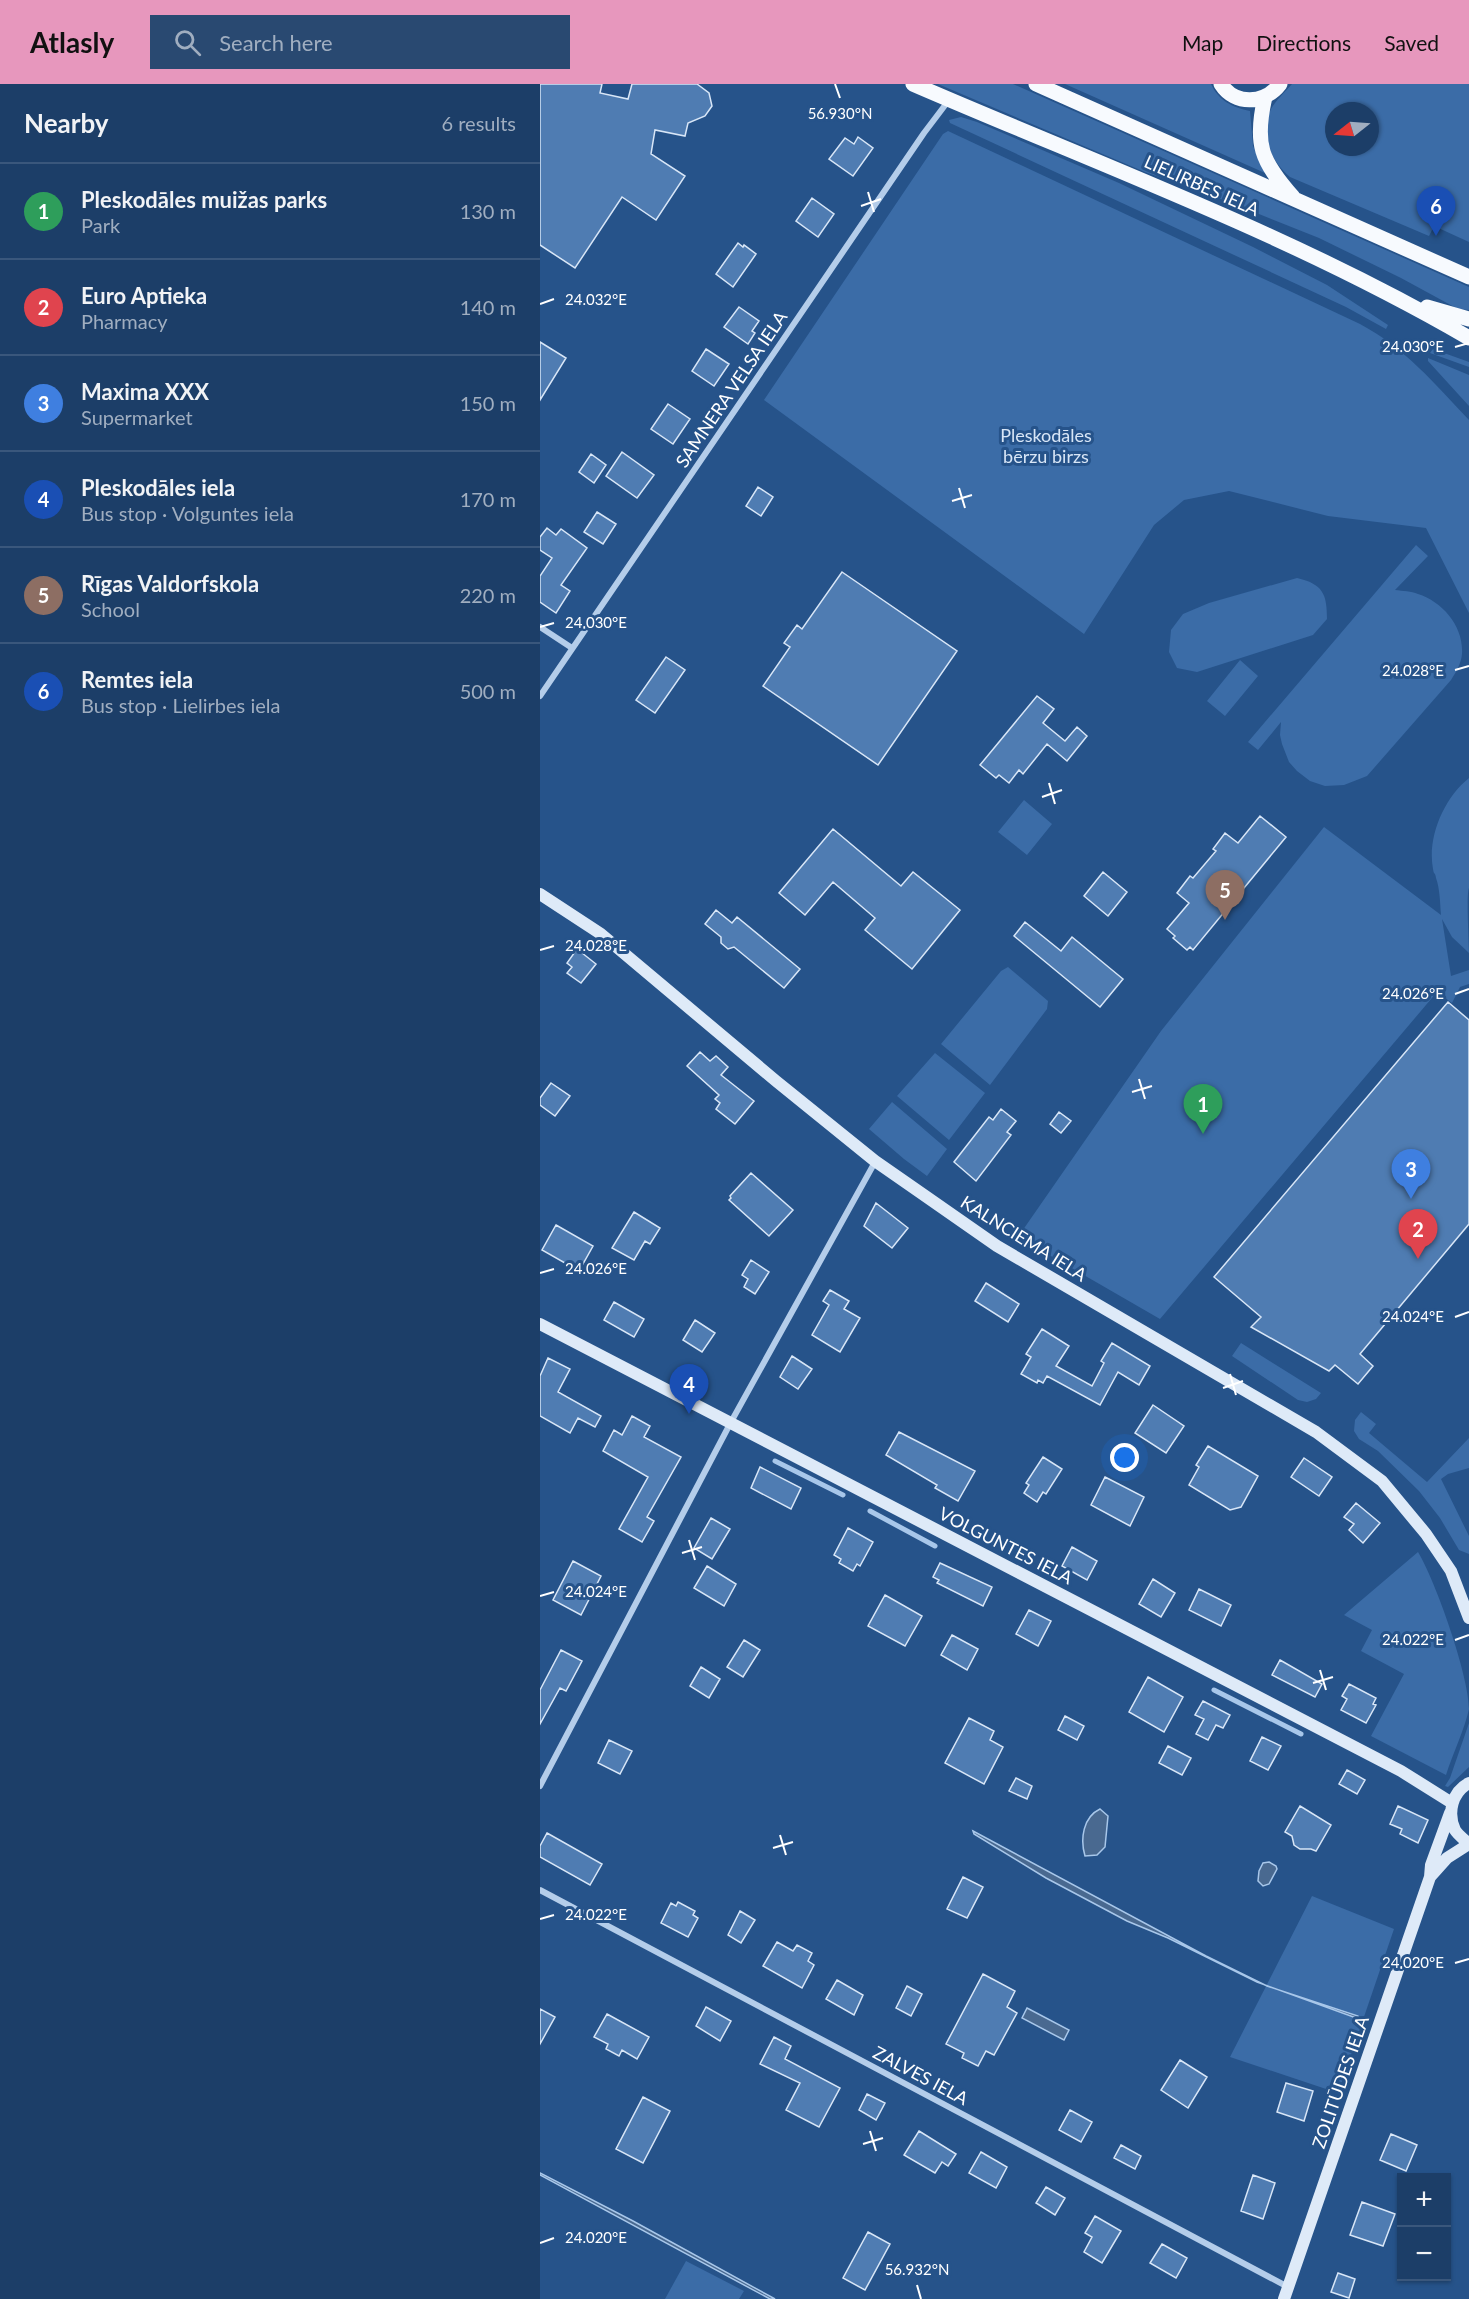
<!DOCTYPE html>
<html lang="en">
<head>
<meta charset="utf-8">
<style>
  body { margin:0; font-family:Lato,sans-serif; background:#294971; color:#f1f3f6 }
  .controls { position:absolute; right:18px; bottom:18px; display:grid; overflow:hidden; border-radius:0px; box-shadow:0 2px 4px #0004 }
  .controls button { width:54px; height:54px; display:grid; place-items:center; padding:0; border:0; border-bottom:2px solid #3a577c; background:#1c3e68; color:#f1f3f6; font:30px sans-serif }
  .compass { position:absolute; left:785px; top:18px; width:54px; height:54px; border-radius:50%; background:#1c3e68; box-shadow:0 2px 4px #0004; rotate:253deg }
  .you { position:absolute; left:585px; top:1374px; width:21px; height:21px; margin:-15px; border:4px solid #fff; border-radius:50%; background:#1a73e8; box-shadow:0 0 0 9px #1a73e833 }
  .badge { display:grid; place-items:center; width:39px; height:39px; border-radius:50%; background:#e797bd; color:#fff; font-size:20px; font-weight:700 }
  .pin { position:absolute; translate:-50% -50px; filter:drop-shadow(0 2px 3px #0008) }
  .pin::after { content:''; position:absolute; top:32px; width:21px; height:18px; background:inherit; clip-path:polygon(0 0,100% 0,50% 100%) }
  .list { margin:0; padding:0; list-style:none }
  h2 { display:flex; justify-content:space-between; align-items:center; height:78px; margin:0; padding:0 24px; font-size:26px }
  h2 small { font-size:20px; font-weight:400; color:#a0aec0 }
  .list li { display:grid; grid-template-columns:39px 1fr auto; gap:18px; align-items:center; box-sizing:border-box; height:96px; padding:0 24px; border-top:2px solid #3a577c }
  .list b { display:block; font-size:22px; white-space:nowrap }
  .list p { margin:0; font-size:20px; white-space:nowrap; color:#a0aec0 }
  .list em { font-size:20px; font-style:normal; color:#a0aec0 }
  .icon { flex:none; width:33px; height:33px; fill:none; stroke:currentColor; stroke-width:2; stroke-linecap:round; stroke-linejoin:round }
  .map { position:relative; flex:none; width:929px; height:2215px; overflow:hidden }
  header { display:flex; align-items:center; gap:36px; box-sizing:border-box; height:84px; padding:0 30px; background:#e797bd; color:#111 }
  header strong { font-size:28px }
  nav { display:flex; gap:33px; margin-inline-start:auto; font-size:21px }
  .search { width:420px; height:54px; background:#294971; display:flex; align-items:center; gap:15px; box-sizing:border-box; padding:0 21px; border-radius:0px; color:#a0aec0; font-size:22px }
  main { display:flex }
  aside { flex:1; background:#1c3e68 }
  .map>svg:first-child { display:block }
</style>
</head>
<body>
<header>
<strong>Atlasly</strong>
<div class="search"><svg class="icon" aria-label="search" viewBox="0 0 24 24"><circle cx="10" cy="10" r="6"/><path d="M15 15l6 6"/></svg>Search here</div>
<nav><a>Map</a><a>Directions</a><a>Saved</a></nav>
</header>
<main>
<aside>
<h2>Nearby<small>6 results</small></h2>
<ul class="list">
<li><span class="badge" style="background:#2e9e5b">1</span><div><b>Pleskodāles muižas parks</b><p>Park</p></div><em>130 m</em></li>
<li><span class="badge" style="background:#e0444e">2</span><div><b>Euro Aptieka</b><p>Pharmacy</p></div><em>140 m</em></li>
<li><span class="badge" style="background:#3f7fe0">3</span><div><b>Maxima XXX</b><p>Supermarket</p></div><em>150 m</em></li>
<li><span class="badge" style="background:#1a4fb4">4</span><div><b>Pleskodāles iela</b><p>Bus stop · Volguntes iela</p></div><em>170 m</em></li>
<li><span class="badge" style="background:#8d6e63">5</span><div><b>Rīgas Valdorfskola</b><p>School</p></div><em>220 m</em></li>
<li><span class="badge" style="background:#1a4fb4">6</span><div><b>Remtes iela</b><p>Bus stop · Lielirbes iela</p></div><em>500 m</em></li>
</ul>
</aside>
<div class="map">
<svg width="929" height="2215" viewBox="0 0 929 2215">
  <rect width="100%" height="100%" fill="#26538a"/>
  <!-- green -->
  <path fill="#3b6ca7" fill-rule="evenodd" d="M398 0H473L929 203V226L918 225 861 194 779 154 689 118 605 88Z
    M525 0H671C679 17 692 23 710 27L713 62 725 89Z
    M752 0H929V158L894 142 889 152 750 93C731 78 719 49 731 25 736 16 745 8 752 0ZM794 27H830V63H794Z
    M421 33 437 38 579 99 713 163 787 201 848 241 846 245 806 223 410 39 409 36Z
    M408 47 820 240C865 264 894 299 929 336V529L886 444 788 432 689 407 644 416 614 441 544 550 224 316 403 50Z
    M893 265 929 278V283L890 269Z
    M888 274 929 291V322L888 277Z
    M876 461 888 472 855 506C863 507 871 507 878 510 903 518 924 543 922 570 921 580 916 588 911 596L827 692 804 701 785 702 770 697 757 687 749 678 742 660 740 651 741 638 718 666 708 658Z
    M757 494C783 500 787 510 787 535L773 551 657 588 637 584 629 568 631 546 643 530 669 519Z
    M700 576 718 592 685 632 667 617Z
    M929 694V804C926 811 929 857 929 869L912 853 902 835 911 892 929 886V900L920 903 912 919 897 908 620 1235 478 1153 621 947 784 743 901 831C900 819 900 805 896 794 895 787 894 792 893 785 887 753 904 714 929 694Z
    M484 716 512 740 487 771 458 748Z
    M468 883 508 917 507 925 450 1001 401 960 461 887Z
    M395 969 445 1009 409 1056 357 1012Z
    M352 1018 407 1065 387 1092 364 1075 329 1045Z
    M701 1259 781 1309 776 1315 767 1318 758 1316 692 1272Z
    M821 1328 836 1340 829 1349 887 1398 929 1354V1384L908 1390 901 1395 929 1452V1470L919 1466 900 1434 879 1407 838 1367 819 1355 814 1347 815 1336Z
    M878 1468C896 1498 929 1592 929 1625 924 1647 913 1669 906 1691L831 1652 864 1590 821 1567 832 1546 804 1531Z
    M929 1639V1683L908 1703 905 1702 910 1694Z
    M772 1812 854 1845 798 2009 690 1973Z
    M146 2177 204 2207 199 2215H125Z"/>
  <!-- water -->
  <path fill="#496990" stroke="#a8c7ea" stroke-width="1.5" d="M560 1725 568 1732 565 1763 557 1771 545 1772C540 1755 543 1733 560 1725Z
    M433 1747 666 1872 727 1902 818 1932 819 1935 717 1898 628 1854 587 1837 506 1794 434 1750Z
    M729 1778 736 1782 737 1785 729 1800 723 1802 718 1797 719 1787 723 1779Z
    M487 1924 529 1946 524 1956 482 1934Z
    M0 2089 93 2137 235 2215H230L0 2091Z"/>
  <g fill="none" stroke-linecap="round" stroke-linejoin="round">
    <!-- stream -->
    <path stroke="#a8c7ea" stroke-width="5" d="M235 1377 303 1411
      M330 1427 395 1462
      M674 1606 761 1650"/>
  </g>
  <!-- building -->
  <path fill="#4f7cb2" stroke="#d8e6f7" stroke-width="1.5" d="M0 0H62L60 9 88 15 92 0H157L169 9 172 22 165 32 148 39 145 52 115 46 111 70 145 92 116 136 82 113 35 184 0 161Z
    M318 53 333 64 313 92 289 75 305 54 314 60Z
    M272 114 294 130 278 153 256 137Z
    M198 159 203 163 204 161 216 170 193 203 176 190Z
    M199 223 219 237 212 247 215 249 208 260 184 243Z
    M0 258 26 274 0 316Z
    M166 265 189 280 174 302 152 287Z
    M128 320 150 335 133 360 111 345Z
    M82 368 114 391 97 414 66 392Z
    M51 370 66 381 54 399 39 388Z
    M218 403 233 413 221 432 206 422Z
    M57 428 76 440 63 460 44 448Z
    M7 444 16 451 21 445 47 464 21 501 30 507 16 529 0 518V492L12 474 0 466V453Z
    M302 488 417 567 338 681 223 602 250 563 244 559 257 541 262 545Z
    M126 573 145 586 115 629 96 616Z
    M497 612 514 625 503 639 525 657 537 643 547 652 527 677 507 660 483 690 479 686 469 699 459 691 456 694 440 681Z
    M720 732 746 753 653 866 650 863 647 866 633 854 635 852 627 845 649 819 637 809 650 792 653 794 676 767 673 765 685 749 698 759Z
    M293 745 361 802 373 788 420 826 372 885 325 846 335 834 293 798 265 831 239 809Z
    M563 788 587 808 568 832 544 812Z
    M176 826 192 839 197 833 260 885 244 904 194 863 188 865 181 859V853L165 840Z
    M485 838 521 867 532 853 583 895 560 923 474 852Z
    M37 865 56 880 41 899 27 889 32 883 27 879Z
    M908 918 929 936V1140L820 1270 833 1282 818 1300 795 1281 789 1287 711 1243 721 1233 674 1193Z
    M160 968 170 977 176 972 188 983 181 991 214 1017 195 1040 176 1025 180 1019 175 1015 179 1011 147 982Z
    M11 999 30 1012 15 1032 0 1021V1014Z
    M461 1025 476 1037 467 1048 471 1051 436 1097 414 1078 449 1033 453 1036Z
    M519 1028 531 1037 521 1049 510 1040Z
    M211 1089 253 1126 229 1152 189 1116 191 1114 190 1112Z
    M336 1119 368 1144 352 1164 324 1142Z
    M94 1128 120 1144 110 1160 105 1157 94 1176 72 1164Z
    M16 1141 53 1162 39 1187 2 1166Z
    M211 1176 229 1188 215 1210 204 1203 208 1195 202 1191Z
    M446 1199 479 1220 468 1238 435 1217Z
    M290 1206 309 1217 304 1225 320 1234 300 1268 272 1251 289 1221 283 1217Z
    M74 1218 104 1235 94 1253 64 1236Z
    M155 1236 175 1249 162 1268 143 1256Z
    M502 1245 529 1262 516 1282 552 1302 564 1279 561 1277 572 1259 610 1282 599 1301 578 1288 560 1321 507 1292 503 1299 498 1296 497 1299 481 1290 491 1273 486 1270Z
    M252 1272 272 1285 258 1305 240 1293Z
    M8 1274 30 1285 18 1308 61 1332 55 1343 38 1334 30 1349 0 1332V1292Z
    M613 1321 644 1342 626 1369 595 1349Z
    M92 1332 110 1342 104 1353 141 1373 107 1433 114 1437 102 1458 79 1445 108 1393 63 1367 74 1346 82 1351Z
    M359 1348 435 1387 418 1417 395 1404 397 1401 346 1371Z
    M668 1362 718 1392 701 1423 690 1426 649 1401 659 1383 656 1381Z
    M503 1373 522 1385 506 1410 503 1408 497 1418 484 1409 489 1401 486 1399Z
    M764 1374 792 1393 779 1412 751 1393Z
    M220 1383 261 1404 251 1425 211 1404Z
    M565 1393 604 1413 590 1442 551 1421Z
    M816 1419 840 1439 823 1459 809 1446 814 1440 804 1433Z
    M171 1434 190 1445 172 1475 154 1464Z
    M308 1444 333 1458 320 1482 317 1480 313 1487 299 1479 301 1475 294 1471Z
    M532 1463 557 1477 547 1496 522 1482Z
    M33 1477 61 1492 41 1531 13 1516Z
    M400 1479 452 1503 443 1522 397 1499 399 1496 393 1493Z
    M167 1482 196 1500 184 1522 154 1504Z
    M613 1495 635 1509 621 1533 599 1520Z
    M659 1505 691 1521 681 1542 649 1526Z
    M345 1511 382 1532 365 1562 328 1542Z
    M489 1526 511 1537 498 1562 476 1550Z
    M412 1551 438 1565 427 1586 401 1571Z
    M204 1556 220 1566 203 1593 187 1583Z
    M21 1566 42 1577 26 1607 20 1604 0 1640V1606Z
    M740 1576 782 1600 775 1613 732 1591Z
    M161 1583 180 1595 169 1614 150 1602Z
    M608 1593 643 1613 624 1648 589 1628Z
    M809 1600 836 1614 833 1620 836 1621 826 1639 801 1626 807 1615 802 1612Z
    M663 1617 690 1631 683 1644 676 1641 668 1656 656 1650 664 1635 655 1631Z
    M525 1632 544 1642 537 1656 518 1646Z
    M429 1634 454 1647 450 1656 463 1663 444 1700 405 1679Z
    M722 1653 741 1662 728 1686 710 1677Z
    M69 1656 92 1667 80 1690 58 1679Z
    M628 1662 651 1674 642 1691 619 1679Z
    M807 1686 825 1696 817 1710 799 1700Z
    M476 1694 492 1702 487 1715 469 1707Z
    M760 1722 791 1741 776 1767 771 1765H760L754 1761 752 1752 745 1748Z
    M858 1722 888 1736 878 1759 860 1750 862 1745 850 1740Z
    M7 1749 62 1780 50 1801 0 1773V1762Z
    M423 1793 443 1803 427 1834 407 1825Z
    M138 1818 155 1827 153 1831 158 1834 148 1853 121 1839 131 1819 136 1822Z
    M200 1827 215 1836 201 1859 188 1851Z
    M237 1858 253 1867 257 1861 272 1869 268 1877 274 1881 262 1904 223 1882Z
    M443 1890 475 1907 467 1923 477 1929 454 1971 446 1967 438 1982 422 1974 424 1969 406 1960Z
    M297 1896 323 1911 314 1931 286 1915Z
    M367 1902 382 1910 371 1932 356 1924Z
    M166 1923 191 1937 180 1957 156 1942Z
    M0 1925 15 1933 0 1960Z
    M67 1930 109 1953 97 1975 82 1966 79 1972 66 1965 68 1960 54 1953Z
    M234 1953 251 1962 245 1975 300 2004 279 2043 246 2026 260 1999 220 1980Z
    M640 1976 667 1993 648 2024 621 2006Z
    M746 1999 773 2007 764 2037 737 2028Z
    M327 2010 345 2019 336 2036 319 2026Z
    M103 2013 130 2027 103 2079 76 2065Z
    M530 2026 552 2038 541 2058 519 2046Z
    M379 2047 416 2070 408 2082 402 2078 395 2089 364 2071Z
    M851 2050 877 2061 866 2087 840 2076Z
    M581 2061 601 2072 595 2085 574 2074Z
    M441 2068 467 2083 456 2104 429 2089Z
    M713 2091 735 2099 723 2135 701 2127Z
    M506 2103 525 2114 515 2131 496 2119Z
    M822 2118 855 2130 843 2162 810 2151Z
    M555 2132 581 2147 562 2179 544 2168 552 2153 545 2149Z
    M328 2148 350 2160 325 2206 303 2194Z
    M622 2160 647 2174 636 2194 610 2179Z
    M798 2189 815 2195 809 2214 791 2208Z"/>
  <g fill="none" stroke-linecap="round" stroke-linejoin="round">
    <!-- street -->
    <path stroke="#b4cdea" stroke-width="6" d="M0 543 32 564
      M0 612 384 49 409 16
      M0 1702 191 1338 335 1078
      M0 1806 748 2203"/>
    <!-- secondary -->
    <path stroke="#deeaf8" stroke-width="12" d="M0 810 61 850 236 997 335 1077 381 1109 457 1162 776 1348 842 1397 886 1450 911 1487 929 1534
      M0 1240 861 1687 912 1719
      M929 1699C912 1708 907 1729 915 1746 918 1751 925 1756 929 1760
      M890 1793 907 1774 929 1760
      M744 2215 890 1793 891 1781 910 1729"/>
    <!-- primary -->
    <path stroke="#f7fafe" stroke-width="15" d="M373 0C560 81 752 151 929 254
      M496 0 929 193
      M681 0C695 22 725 20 740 0
      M725 13C714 60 721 77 753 113
      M887 223 929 235"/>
  </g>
  <!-- ticks -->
  <path fill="none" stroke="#fff" stroke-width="2" d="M295 0 300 14M328 108 334 128M321 122 341 115M0 220 14 215M915 263 929 259M419 404 425 424M412 417 432 411M0 543 14 539M915 586 929 582M509 699 515 720M502 713 522 706M0 866 14 862M915 910 929 905M599 995 605 1015M592 1008 612 1002M0 1189 14 1185M915 1233 929 1228M690 1290 696 1311M683 1304 703 1297M149 1456 155 1476M142 1469 162 1463M0 1512 14 1508M915 1556 929 1551M780 1586 786 1606M773 1599 793 1593M240 1751 246 1771M233 1764 253 1758M0 1835 14 1831M915 1879 929 1875M330 2047 336 2067M323 2060 343 2054M0 2159 14 2154M377 2201 381 2215"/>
  <g text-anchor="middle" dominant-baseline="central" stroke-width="6" stroke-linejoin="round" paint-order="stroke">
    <!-- street labels -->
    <g font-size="18" fill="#fff" stroke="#26538a">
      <text transform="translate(662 101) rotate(24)">LIELIRBES IELA</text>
      <text transform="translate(191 305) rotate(-56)">SAMNERA VELSA IELA</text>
      <text transform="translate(484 1154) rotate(32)">KALNCIEMA IELA</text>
      <text transform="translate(466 1461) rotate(27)">VOLGUNTES IELA</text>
      <text transform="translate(381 1991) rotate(28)">ZALVES IELA</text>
      <text transform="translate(800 1998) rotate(-71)">ZOLITŪDES IELA</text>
    </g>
    <!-- park labels -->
    <g font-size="18" fill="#d8e6f7" stroke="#26538a">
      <text x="506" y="351">Pleskodāles<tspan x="506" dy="21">bērzu birzs</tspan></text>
    </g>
  </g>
  <g font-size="15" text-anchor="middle" fill="#fff" stroke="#26538a" stroke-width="6" stroke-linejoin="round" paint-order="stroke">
    <text x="300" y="35">56.930°N</text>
    <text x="56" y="221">24.032°E</text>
    <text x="873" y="268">24.030°E</text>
    <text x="56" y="544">24.030°E</text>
    <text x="873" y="592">24.028°E</text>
    <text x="56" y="867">24.028°E</text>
    <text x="873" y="915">24.026°E</text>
    <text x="56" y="1190">24.026°E</text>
    <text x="873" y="1238">24.024°E</text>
    <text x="56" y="1513">24.024°E</text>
    <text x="873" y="1561">24.022°E</text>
    <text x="56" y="1836">24.022°E</text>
    <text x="873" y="1884">24.020°E</text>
    <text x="56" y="2159">24.020°E</text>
    <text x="377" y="2191">56.932°N</text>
  </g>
</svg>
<div class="controls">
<button>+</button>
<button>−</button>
</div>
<svg class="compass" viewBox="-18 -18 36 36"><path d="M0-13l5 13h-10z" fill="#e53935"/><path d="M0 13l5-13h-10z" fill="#a0aec0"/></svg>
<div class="you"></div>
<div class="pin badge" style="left:663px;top:1050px;background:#2e9e5b">1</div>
<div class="pin badge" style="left:878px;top:1175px;background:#e0444e">2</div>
<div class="pin badge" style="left:871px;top:1115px;background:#3f7fe0">3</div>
<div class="pin badge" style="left:149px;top:1330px;background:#1a4fb4">4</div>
<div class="pin badge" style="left:685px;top:836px;background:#8d6e63">5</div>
<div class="pin badge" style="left:896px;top:152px;background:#1a4fb4">6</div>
</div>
</main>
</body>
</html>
